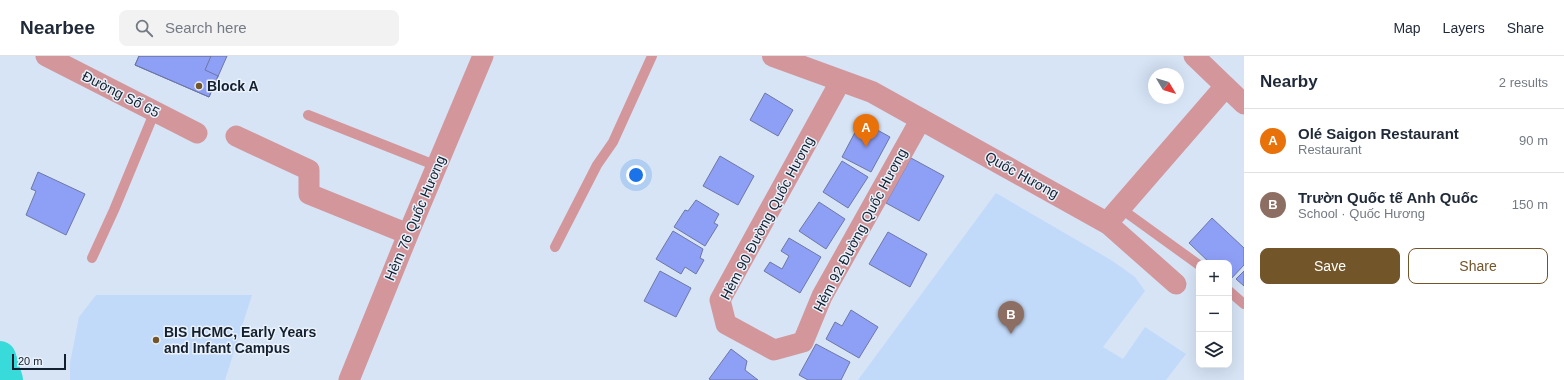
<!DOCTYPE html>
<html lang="en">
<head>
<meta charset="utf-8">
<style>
  body { margin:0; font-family:Arial,sans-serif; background:#f2f2f3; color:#1f2937 }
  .controls { position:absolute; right:12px; bottom:12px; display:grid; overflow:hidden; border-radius:8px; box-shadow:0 4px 16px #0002 }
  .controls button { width:36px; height:36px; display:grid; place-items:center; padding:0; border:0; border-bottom:1px solid #e0e1e3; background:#fff; color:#1f2937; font:20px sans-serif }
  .compass { position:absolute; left:1148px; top:12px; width:36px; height:36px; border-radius:50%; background:#fff; box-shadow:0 4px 16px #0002; rotate:128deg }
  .scale { position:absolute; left:12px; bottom:10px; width:54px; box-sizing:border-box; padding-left:4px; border:2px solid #132030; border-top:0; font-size:11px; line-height:14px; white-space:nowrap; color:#132030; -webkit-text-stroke:3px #eaf1fa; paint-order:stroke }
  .you { position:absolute; left:636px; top:119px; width:14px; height:14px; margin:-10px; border:3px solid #fff; border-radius:50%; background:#1a73e8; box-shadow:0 0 0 6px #1a73e833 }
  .badge { display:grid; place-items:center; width:26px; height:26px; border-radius:50%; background:#73552a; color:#fff; font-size:13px; font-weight:700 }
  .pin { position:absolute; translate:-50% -33px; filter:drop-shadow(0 1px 2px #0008) }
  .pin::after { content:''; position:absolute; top:21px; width:14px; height:12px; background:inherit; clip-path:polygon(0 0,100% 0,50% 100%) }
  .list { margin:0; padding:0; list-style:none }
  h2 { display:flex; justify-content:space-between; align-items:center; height:52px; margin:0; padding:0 16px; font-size:17px }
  h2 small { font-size:13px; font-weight:400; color:#747a83 }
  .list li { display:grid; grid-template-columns:26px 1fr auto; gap:12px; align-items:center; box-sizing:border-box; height:64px; padding:0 16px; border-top:1px solid #e0e1e3 }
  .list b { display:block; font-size:15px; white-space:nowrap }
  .list p { margin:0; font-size:13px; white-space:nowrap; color:#747a83 }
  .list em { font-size:13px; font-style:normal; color:#747a83 }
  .actions { display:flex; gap:8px; padding:12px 16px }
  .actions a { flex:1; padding:9px 0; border:1px solid #73552a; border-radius:8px; text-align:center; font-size:14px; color:#73552a }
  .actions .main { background:#73552a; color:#fff }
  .icon { flex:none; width:22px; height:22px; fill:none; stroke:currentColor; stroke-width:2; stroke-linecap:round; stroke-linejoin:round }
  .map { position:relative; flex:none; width:1244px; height:324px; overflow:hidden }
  header { display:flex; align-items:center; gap:24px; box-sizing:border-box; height:56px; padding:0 20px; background:#fff; border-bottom:1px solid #e0e1e3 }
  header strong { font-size:19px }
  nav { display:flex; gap:22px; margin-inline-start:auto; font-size:14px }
  .search { width:280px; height:36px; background:#f2f2f3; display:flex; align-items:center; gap:10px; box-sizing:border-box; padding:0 14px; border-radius:8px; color:#747a83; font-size:15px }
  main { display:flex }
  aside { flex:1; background:#fff }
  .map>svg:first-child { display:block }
</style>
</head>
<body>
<header>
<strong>Nearbee</strong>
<div class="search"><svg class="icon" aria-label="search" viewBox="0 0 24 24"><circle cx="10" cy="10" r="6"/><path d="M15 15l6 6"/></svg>Search here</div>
<nav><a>Map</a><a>Layers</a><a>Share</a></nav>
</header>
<main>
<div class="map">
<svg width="1244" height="324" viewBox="0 0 1244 324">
  <rect width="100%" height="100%" fill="#d6e4f6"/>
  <!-- built -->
  <path fill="#c2daf9" d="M996 137 1111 204 1135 221 1145 235 1103 291 1123 303 1145 271 1186 298 1166 324H858Z
    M96 239H252L225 324H70V307L79 261Z"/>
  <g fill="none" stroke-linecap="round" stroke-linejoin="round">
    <!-- river -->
    <path stroke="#39dada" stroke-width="32" d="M0 301 7 324"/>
  </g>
  <!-- building -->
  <path fill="#8e9ff6" stroke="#6d77a5" d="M139 0H211L205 14 218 20 209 41 135 9Z
    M139 0H227L209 41 135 9Z
    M765 37 793 54 778 80 750 64Z
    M861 65 890 81 871 116 842 101Z
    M720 100 754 120 738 149 703 130Z
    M911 102 944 120 919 165 886 147Z
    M842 105 868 121 848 152 823 136Z
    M38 116 85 138 66 179 26 159 36 135 31 133Z
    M696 144 719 158 714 167 718 169 705 190 674 171 685 154 688 155Z
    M819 146 845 163 826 193 799 175Z
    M1212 162 1244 192V209L1229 225V207H1210L1189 187Z
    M673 175 703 193 700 202 704 204 696 218 685 211 681 218 656 203Z
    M888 176 927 198 910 231 869 208Z
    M789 182 821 201 800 237 764 215 770 206 782 213 789 200 781 195Z
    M660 215 691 232 676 261 644 245Z
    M1244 215V230L1236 223Z
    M851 254 878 271 859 302 826 283 835 266 842 270Z
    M816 288 850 306 841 324H808L799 319Z
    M731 293 747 305 745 314 758 324H711L709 323Z"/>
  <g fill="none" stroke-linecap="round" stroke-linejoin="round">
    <!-- service -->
    <path stroke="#d2969b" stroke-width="10" d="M308 59 437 110
      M1120 152 1199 209
      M555 191 597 109 613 86 652 0
      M92 202 114 154 155 55
      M1229 235 1244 248"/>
    <!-- minor -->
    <path stroke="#d2969b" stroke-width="21" d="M46 0 197 77
      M1194 0 1244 48
      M840 26 720 244 726 268 774 294 803 286 822 240 921 63
      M236 80 309 114V138L408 178
      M1107 167 1176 228
      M349 324 411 171 483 0"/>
    <!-- tertiary -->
    <path stroke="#d2969b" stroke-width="22" d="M773 0 872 36 1107 167 1225 31"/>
  </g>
  <!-- markers -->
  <g fill="#73552a" stroke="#eaf1fa" stroke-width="1.5">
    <circle cx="199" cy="30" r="4"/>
    <circle cx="156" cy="284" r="4"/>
  </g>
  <g text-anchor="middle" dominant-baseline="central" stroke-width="3" stroke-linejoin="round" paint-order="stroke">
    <!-- poi labels -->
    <g font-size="14" font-weight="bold" fill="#132030" stroke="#eaf1fa" text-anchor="start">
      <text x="207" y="30">Block A</text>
      <text x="164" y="276">BIS HCMC, Early Years<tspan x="164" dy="16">and Infant Campus</tspan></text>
    </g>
    <!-- street labels -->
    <g font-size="14" fill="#132030" stroke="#eaf1fa">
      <text transform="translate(121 38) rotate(27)">Đường Số 65</text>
      <text transform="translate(1022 119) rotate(29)">Quốc Hương</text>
      <text transform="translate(415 162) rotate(-67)">Hẻm 76 Quốc Hương</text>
      <text transform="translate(767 162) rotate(-62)">Hẻm 90 Đường Quốc Hương</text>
      <text transform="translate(860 174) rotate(-62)">Hẻm 92 Đường Quốc Hương</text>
    </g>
  </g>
</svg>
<div class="controls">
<button>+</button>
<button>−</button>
<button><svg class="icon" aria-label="layers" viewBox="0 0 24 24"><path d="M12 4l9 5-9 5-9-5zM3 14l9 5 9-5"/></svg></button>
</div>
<svg class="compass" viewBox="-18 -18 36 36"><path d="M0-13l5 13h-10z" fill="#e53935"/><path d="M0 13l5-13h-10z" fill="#747a83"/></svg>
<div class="scale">20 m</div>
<div class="you"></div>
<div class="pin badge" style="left:866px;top:91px;background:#e8710a">A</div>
<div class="pin badge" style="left:1011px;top:278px;background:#8d6e63">B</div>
</div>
<aside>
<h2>Nearby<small>2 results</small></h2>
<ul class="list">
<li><span class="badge" style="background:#e8710a">A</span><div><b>Olé Saigon Restaurant</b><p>Restaurant</p></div><em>90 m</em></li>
<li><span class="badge" style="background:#8d6e63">B</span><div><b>Trườn Quốc tế Anh Quốc</b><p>School · Quốc Hương</p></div><em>150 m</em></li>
</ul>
<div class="actions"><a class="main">Save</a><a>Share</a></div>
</aside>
</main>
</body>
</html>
